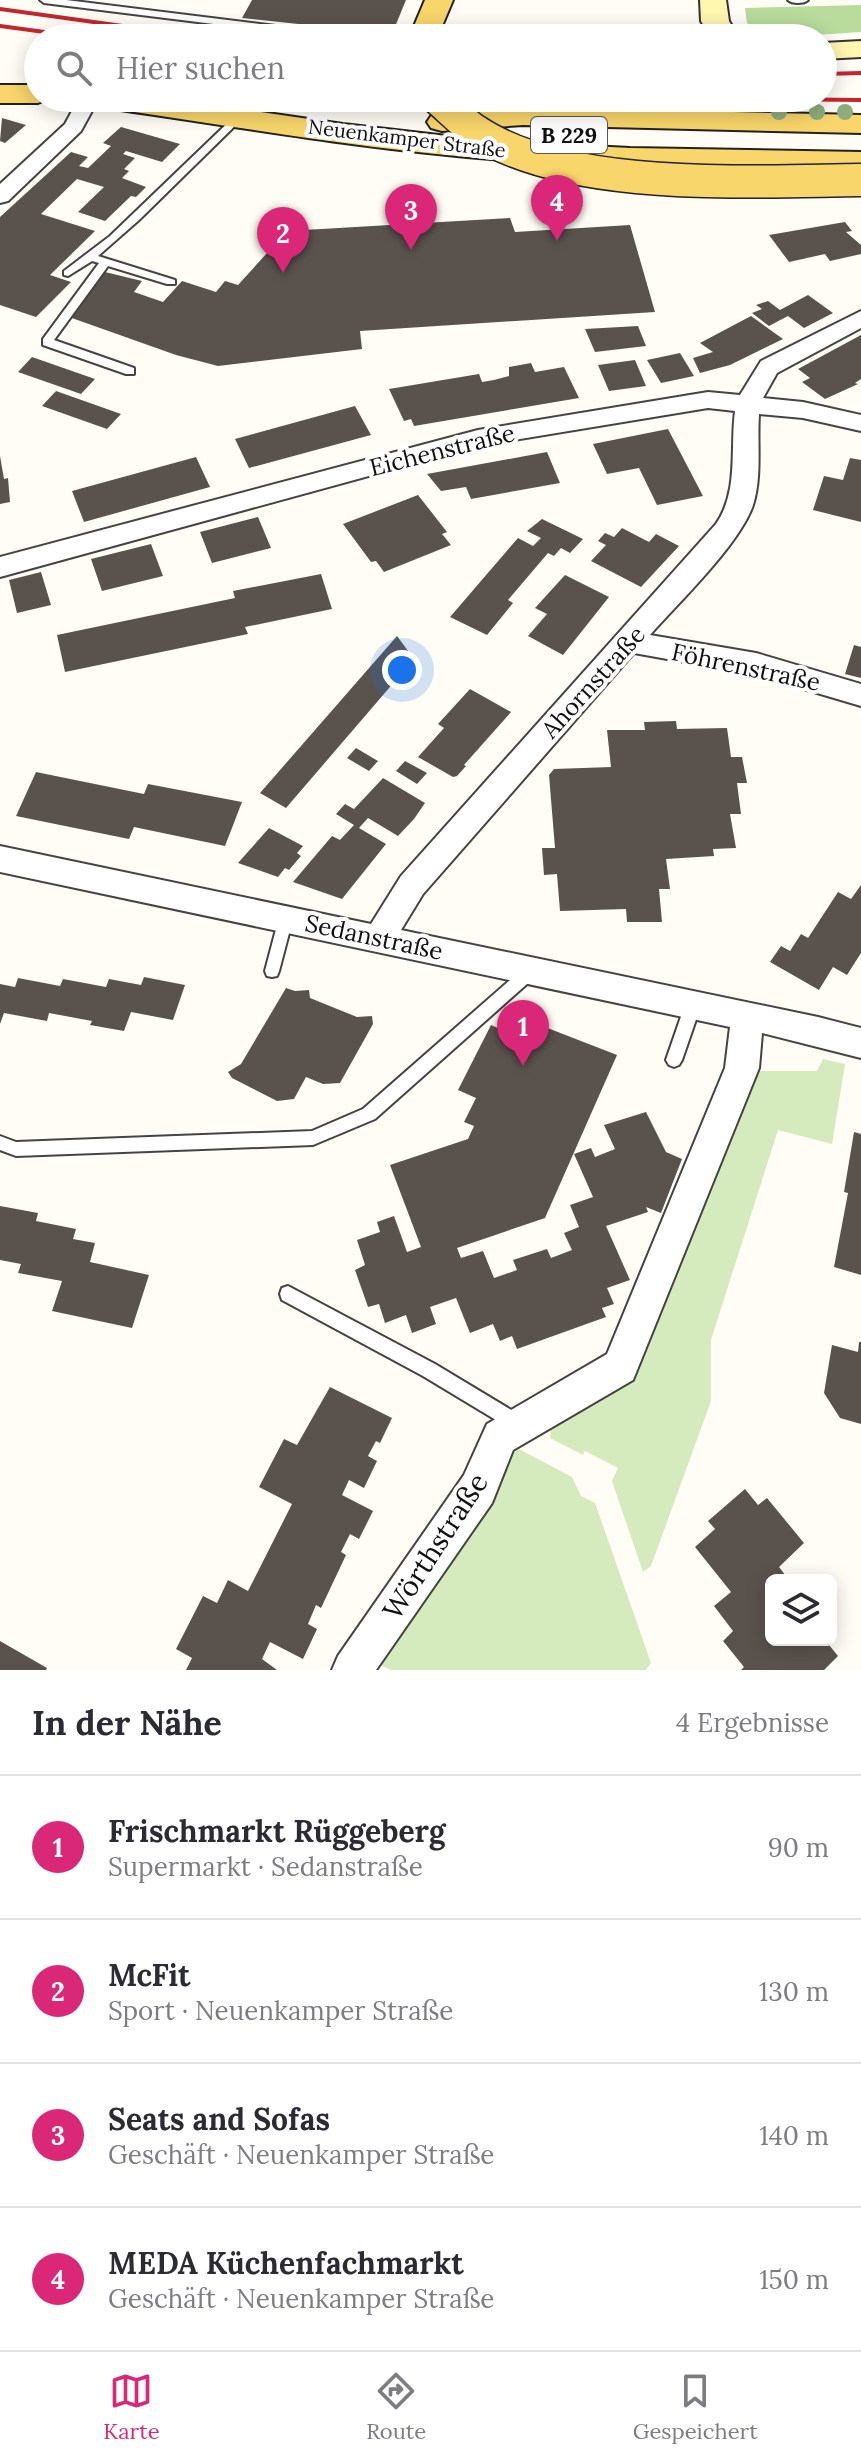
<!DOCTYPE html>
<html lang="de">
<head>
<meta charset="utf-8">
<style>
  body { margin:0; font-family:Lora,serif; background:#f2f2f3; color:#2b2b33 }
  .controls { position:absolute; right:24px; bottom:24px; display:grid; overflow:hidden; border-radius:12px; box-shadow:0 4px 20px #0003 }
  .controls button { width:72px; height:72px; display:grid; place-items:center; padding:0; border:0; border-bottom:2px solid #e1e1e2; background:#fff; color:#2b2b33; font:40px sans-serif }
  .you { position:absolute; left:402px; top:670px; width:28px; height:28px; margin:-20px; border:6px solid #fff; border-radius:50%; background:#1a73e8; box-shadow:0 0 0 12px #1a73e833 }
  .badge { display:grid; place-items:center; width:52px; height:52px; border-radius:50%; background:#db2777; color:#fff; font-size:26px; font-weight:700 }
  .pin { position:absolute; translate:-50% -66px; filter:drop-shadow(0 2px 4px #0008) }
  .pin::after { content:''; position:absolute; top:42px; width:28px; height:24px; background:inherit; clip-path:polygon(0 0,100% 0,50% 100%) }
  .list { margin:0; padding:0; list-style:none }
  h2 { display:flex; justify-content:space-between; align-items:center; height:104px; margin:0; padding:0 32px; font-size:34px }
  h2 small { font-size:26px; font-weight:400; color:#7c7c81 }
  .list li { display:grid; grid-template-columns:52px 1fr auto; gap:24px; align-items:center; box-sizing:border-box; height:144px; padding:0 32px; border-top:2px solid #e1e1e2 }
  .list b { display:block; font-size:30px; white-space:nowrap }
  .list p { margin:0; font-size:26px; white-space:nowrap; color:#7c7c81 }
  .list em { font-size:26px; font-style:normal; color:#7c7c81 }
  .icon { flex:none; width:44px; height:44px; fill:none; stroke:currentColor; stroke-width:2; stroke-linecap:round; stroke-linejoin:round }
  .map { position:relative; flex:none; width:861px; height:1670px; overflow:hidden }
  .search { position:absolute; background:#fff; box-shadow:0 4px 20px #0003; left:24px; right:24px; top:24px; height:88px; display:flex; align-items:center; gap:20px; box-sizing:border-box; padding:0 28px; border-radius:44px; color:#7c7c81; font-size:30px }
  .sheet { height:680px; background:#fff }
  nav { display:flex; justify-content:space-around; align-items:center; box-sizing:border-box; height:112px; border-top:2px solid #e1e1e2; background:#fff; font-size:22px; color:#7c7c81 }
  nav a { display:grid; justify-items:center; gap:4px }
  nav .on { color:#db2777 }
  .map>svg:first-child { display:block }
</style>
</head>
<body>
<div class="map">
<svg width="861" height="1670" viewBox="0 0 861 1670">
  <rect width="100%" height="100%" fill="#fffdf5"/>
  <!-- green -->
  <path fill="#d5ebbd" d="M823 1059 845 1064 832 1144 778 1130 711 1340V1401L651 1566 643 1572 612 1481 618 1468 585 1451 583 1455 550 1438 551 1426 633 1378 751 1071H817Z
    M519 1449 572 1477 581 1496 595 1503 651 1663 646 1670H391L378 1664 500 1462Z"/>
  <!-- forest -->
  <path fill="#b9dc9c" d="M861 5V32C836 33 763 42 747 23L745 8Z"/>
  <!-- building -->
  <path fill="#5a524d" d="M252 0H406L392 34 242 18Z
    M2 118 26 125 5 143 0 141Z
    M121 127 180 144 162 162 126 151 123 154 135 158 124 169 129 171 122 178 146 187 136 197 131 196 105 221 78 212 104 187 77 179 41 214 95 231 50 275 71 282 36 317 0 305V217L71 152 88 157 79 166 88 168 111 146 103 143Z
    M510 218 515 232 630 225 655 312 360 331 362 349 218 366 176 355 69 317 105 272 142 281 134 292 163 302 182 281 216 292 225 281 238 285 287 231Z
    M845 222 852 231 846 232 861 245V254L830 261 825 254 789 262 769 235Z
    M808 295 833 313 804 328 788 316 769 326 752 313 762 309 756 305 768 301 780 310Z
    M751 316 783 339 730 365 700 373 693 358 713 352 700 343Z
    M638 326 646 346 595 352 585 329Z
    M861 335V379L855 383 858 384 825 399 802 382 810 378 798 369Z
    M680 353 694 376 661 383 647 360Z
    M32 357 95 379 81 394 18 372Z
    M635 360 646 386 609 391 598 365Z
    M531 363 535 372 564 367 579 398 414 426 411 419 404 421 389 389 479 374 482 382 494 380 509 376V367Z
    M56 391 121 414 107 429 42 406Z
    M355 406 371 435 249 468 235 439Z
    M668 429 703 496 657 505 639 468 607 474 593 444Z
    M547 452 560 483 471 499 466 487 441 491 427 474Z
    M0 456 4 479 8 478 10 502 0 504Z
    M196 457 210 487 84 522 72 491Z
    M850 458 861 460V522L813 510 824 476 843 480Z
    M418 495 447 532 442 534 451 545 384 572 376 561 371 562 343 524Z
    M258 517 271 548 212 563 200 532Z
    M542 519 583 539 570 553 561 548 554 556 548 553 508 600 513 603 487 635 450 617 518 538 533 546 541 538 527 531Z
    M622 528 649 542 656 534 679 546 641 587 591 561 606 545 598 541 605 533 614 537Z
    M151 544 163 576 102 591 91 559Z
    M41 572 51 605 17 613 9 580Z
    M321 574 332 609 245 627 248 634 65 672 57 635 235 598 233 591Z
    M565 575 609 597 563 655 528 636 547 614 535 608Z
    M397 636 414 659 286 808 260 793Z
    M854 645 861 647V678L845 674Z
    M470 689 511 712 464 765 466 766 457 776 453 777 418 757 444 728 438 724Z
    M676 721 677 729 727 728 731 757H742L747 783H737L741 814H730L736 848 713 849 714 856 666 859 670 889H659L662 922H627L626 909 560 911 557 874 544 875 542 848H555L549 775 554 769 611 767 607 730H645L644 722Z
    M356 748 378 761 369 771 347 758Z
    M405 761 427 773 417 784 396 771Z
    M36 772 144 794 148 784 242 802 225 846 134 827 129 839 16 816Z
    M383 778 425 803 414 819 398 836 368 818 359 828 386 844 342 899 293 882 332 836 340 840 354 825 336 814 345 804 354 809Z
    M269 828 303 846 297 853 301 856 289 870 285 868 278 877 238 863Z
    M861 885V953L847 975 833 967 819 990 770 962 781 946 790 951 801 934 808 938 838 892 851 899Z
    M144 977 185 985 173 1020 131 1012 124 1031 90 1025 92 1021 49 1013 47 1021 4 1013 0 1024V984L15 987 18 978 60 986 63 979 106 987 109 979 141 985Z
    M286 988 295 991 309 990 310 998 357 1017 372 1016 373 1024 340 1083 323 1084 306 1077 294 1099 277 1101 232 1078 228 1072 241 1064Z
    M527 1020 617 1055 545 1218 457 1248 461 1258 483 1251 494 1278 517 1270 513 1260 547 1249 551 1258 572 1250 564 1233 579 1227 570 1205 593 1197 574 1154 591 1148 595 1157 615 1149 604 1125 646 1112 666 1152 682 1159 661 1213 646 1207 648 1212 606 1226 630 1280 607 1288 614 1304 602 1308 606 1317 517 1349 512 1336 500 1341 493 1324 470 1333 456 1298 430 1307 436 1324 412 1333 406 1315 385 1323 379 1304 368 1307 355 1270 365 1265 357 1240 380 1232 377 1222 394 1216 407 1252 421 1247 390 1165 468 1139 474 1126 464 1122 476 1098 458 1090 491 1025 518 1037Z
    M854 1132 861 1134V1275L834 1267 848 1193 844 1192Z
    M0 1206 38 1213 36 1221 76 1229 73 1239 95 1243 90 1262 149 1275 132 1328 52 1311 62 1281 18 1273 21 1264 0 1260Z
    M859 1342H861V1424L840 1418 824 1393 832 1345 858 1352Z
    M330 1387 392 1418 380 1443 376 1441 368 1456 377 1461 364 1488 349 1480 342 1495 373 1511 359 1539 350 1534 341 1552 346 1555 321 1608 316 1605 308 1624 317 1629 303 1659 270 1642 262 1659 277 1670H186L192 1658 176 1649 203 1596 217 1603 228 1580 248 1591 292 1504 259 1487 284 1439 297 1445Z
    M745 1489 758 1505 767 1498 804 1543 779 1567 789 1580H771V1640H825L838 1656 824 1670H741L744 1667 723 1641 733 1631 714 1606 731 1592 695 1547 715 1529 708 1521Z
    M0 1641 47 1668 46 1670H0Z"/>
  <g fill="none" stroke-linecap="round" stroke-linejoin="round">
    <defs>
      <path id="lane" d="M40 0H66L348 35 353 38H326L44 3Z
        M788 0H808C804 4 792 4 788 0Z
        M236 115 244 117 139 220 98 256 175 280V284H167L108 266 54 340 134 368V374H126L43 345V339L99 263 92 261 68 276 64 275V271L110 236Z
        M286 912 291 914 293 918 279 971 277 976 272 977 267 976 265 971 279 918 281 914Z
        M531 965 536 966 538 971 536 976 375 1119 313 1145 16 1156 0 1150V1136L16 1142 312 1131 363 1109 526 966Z
        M693 998 698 1000 701 1005 682 1060 679 1065 674 1067 669 1065 666 1060 685 1005 688 1000Z
        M288 1286 435 1364 523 1417 526 1423 523 1429 517 1432 511 1429 423 1376 282 1300 280 1294 282 1288Z"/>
      <path id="street" d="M79 98H99L81 131 8 201 0 203V184L65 124Z
        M861 311V328L777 373 763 398 803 402 861 415V431L803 418 759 414C757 443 762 477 753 505 740 544 678 603 650 635L756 653 861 684V706L756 675 634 653 423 894 401 930 818 1017 861 1028V1058L762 1033 759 1068 633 1380 513 1450 492 1503 376 1670H332L338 1656 464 1475 487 1424 607 1354 725 1068 730 1027 0 872V846L371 924 401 876 716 524C739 491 730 449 735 411L708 408 478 446 0 577V557L478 430 708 392 740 395 761 361Z"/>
      <path id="secondary" d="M700 0H726L729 21 739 38H711L701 21Z
        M861 41V57L823 59V43Z"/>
      <path id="primary" d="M425 0H453L437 38H409Z
        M0 85H38V98H50L38 103H0Z
        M84 98H164L343 124 491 141 630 148 861 152V170C738 169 614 169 491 159 359 149 229 125 99 107L88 104Z
        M523 107 861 115V133L523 125 442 131 431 128 427 122 431 116 442 113Z"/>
    </defs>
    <!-- lane casing -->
    <use href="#lane" stroke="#444" stroke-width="4"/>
    <!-- street casing -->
    <use href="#street" stroke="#444" stroke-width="4"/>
    <!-- secondary casing -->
    <use href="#secondary" stroke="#333" stroke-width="4"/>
    <!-- primary casing -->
    <use href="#primary" stroke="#222" stroke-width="4"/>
    <!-- lane -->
    <use href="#lane" fill="#fff" fill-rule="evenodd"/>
    <!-- street -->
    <use href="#street" fill="#fff" fill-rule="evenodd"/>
    <!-- secondary -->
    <use href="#secondary" fill="#fff6b0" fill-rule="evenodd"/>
    <!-- primary -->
    <use href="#primary" fill="#f9d66b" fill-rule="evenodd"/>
    <!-- rail -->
    <path stroke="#c4262e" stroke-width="4" d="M0 9 209 38
      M0 26 89 38
      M823 74 861 73
      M642 98 861 100"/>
    <defs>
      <path id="primary-bridge" d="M437 98C449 108 461 121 474 130 566 193 752 181 861 180"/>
    </defs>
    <!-- primary-bridge casing -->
    <use href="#primary-bridge" stroke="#222" stroke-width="35" stroke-linecap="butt"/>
    <!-- primary-bridge -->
    <use href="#primary-bridge" stroke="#f9d66b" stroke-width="32"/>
  </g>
  <!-- trees -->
  <g fill="#8dad7f">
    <circle cx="779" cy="112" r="8"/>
    <circle cx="817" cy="112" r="8"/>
    <circle cx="845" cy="112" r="8"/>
  </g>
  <g text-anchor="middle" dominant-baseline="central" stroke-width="8" stroke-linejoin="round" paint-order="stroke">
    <!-- far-street labels -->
    <g font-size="20" fill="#111" stroke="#fff">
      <text transform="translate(407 138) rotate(7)">Neuenkamper Straße</text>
    </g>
    <!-- shield labels -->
    <rect fill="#fff" stroke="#585858" stroke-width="2" x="531" y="117" width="76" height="36" rx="6"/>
    <g font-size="22" font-weight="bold" fill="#111">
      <text x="569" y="135">B 229</text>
    </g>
    <!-- street labels -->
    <g font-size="24" fill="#111" stroke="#fff">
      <text transform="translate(442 450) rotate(-14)">Eichenstraße</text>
      <text transform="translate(746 667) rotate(12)">Föhrenstraße</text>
      <text transform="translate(593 682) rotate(-48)">Ahornstraße</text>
      <text transform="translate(374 937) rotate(12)">Sedanstraße</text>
    </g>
    <!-- near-street labels -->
    <g font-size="28" fill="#111" stroke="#fff">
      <text transform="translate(435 1546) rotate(-57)">Wörthstraße</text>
    </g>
  </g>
</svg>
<div class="controls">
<button><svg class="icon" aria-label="layers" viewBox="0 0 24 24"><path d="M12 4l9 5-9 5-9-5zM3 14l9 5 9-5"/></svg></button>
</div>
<div class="you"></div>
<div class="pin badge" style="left:523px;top:1066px">1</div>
<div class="pin badge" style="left:283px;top:273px">2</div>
<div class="pin badge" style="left:411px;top:250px">3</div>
<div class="pin badge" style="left:557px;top:241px">4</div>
<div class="search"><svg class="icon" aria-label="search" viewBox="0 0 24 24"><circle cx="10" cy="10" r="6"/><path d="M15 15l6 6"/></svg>Hier suchen</div>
</div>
<section class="sheet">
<h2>In der Nähe<small>4 Ergebnisse</small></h2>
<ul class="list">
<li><span class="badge">1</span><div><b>Frischmarkt Rüggeberg</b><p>Supermarkt · Sedanstraße</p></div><em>90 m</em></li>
<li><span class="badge">2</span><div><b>McFit</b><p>Sport · Neuenkamper Straße</p></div><em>130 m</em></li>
<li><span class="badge">3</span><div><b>Seats and Sofas</b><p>Geschäft · Neuenkamper Straße</p></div><em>140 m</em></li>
<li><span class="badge">4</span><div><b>MEDA Küchenfachmarkt</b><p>Geschäft · Neuenkamper Straße</p></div><em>150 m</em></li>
</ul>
</section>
<nav>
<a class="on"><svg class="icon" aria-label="map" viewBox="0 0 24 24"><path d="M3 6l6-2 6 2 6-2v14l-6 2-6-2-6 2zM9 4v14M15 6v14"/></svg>Karte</a>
<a><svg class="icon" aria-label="directions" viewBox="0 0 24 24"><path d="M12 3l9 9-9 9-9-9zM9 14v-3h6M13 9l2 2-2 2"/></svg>Route</a>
<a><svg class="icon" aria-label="saved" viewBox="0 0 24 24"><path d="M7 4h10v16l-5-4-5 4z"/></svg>Gespeichert</a>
</nav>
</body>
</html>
